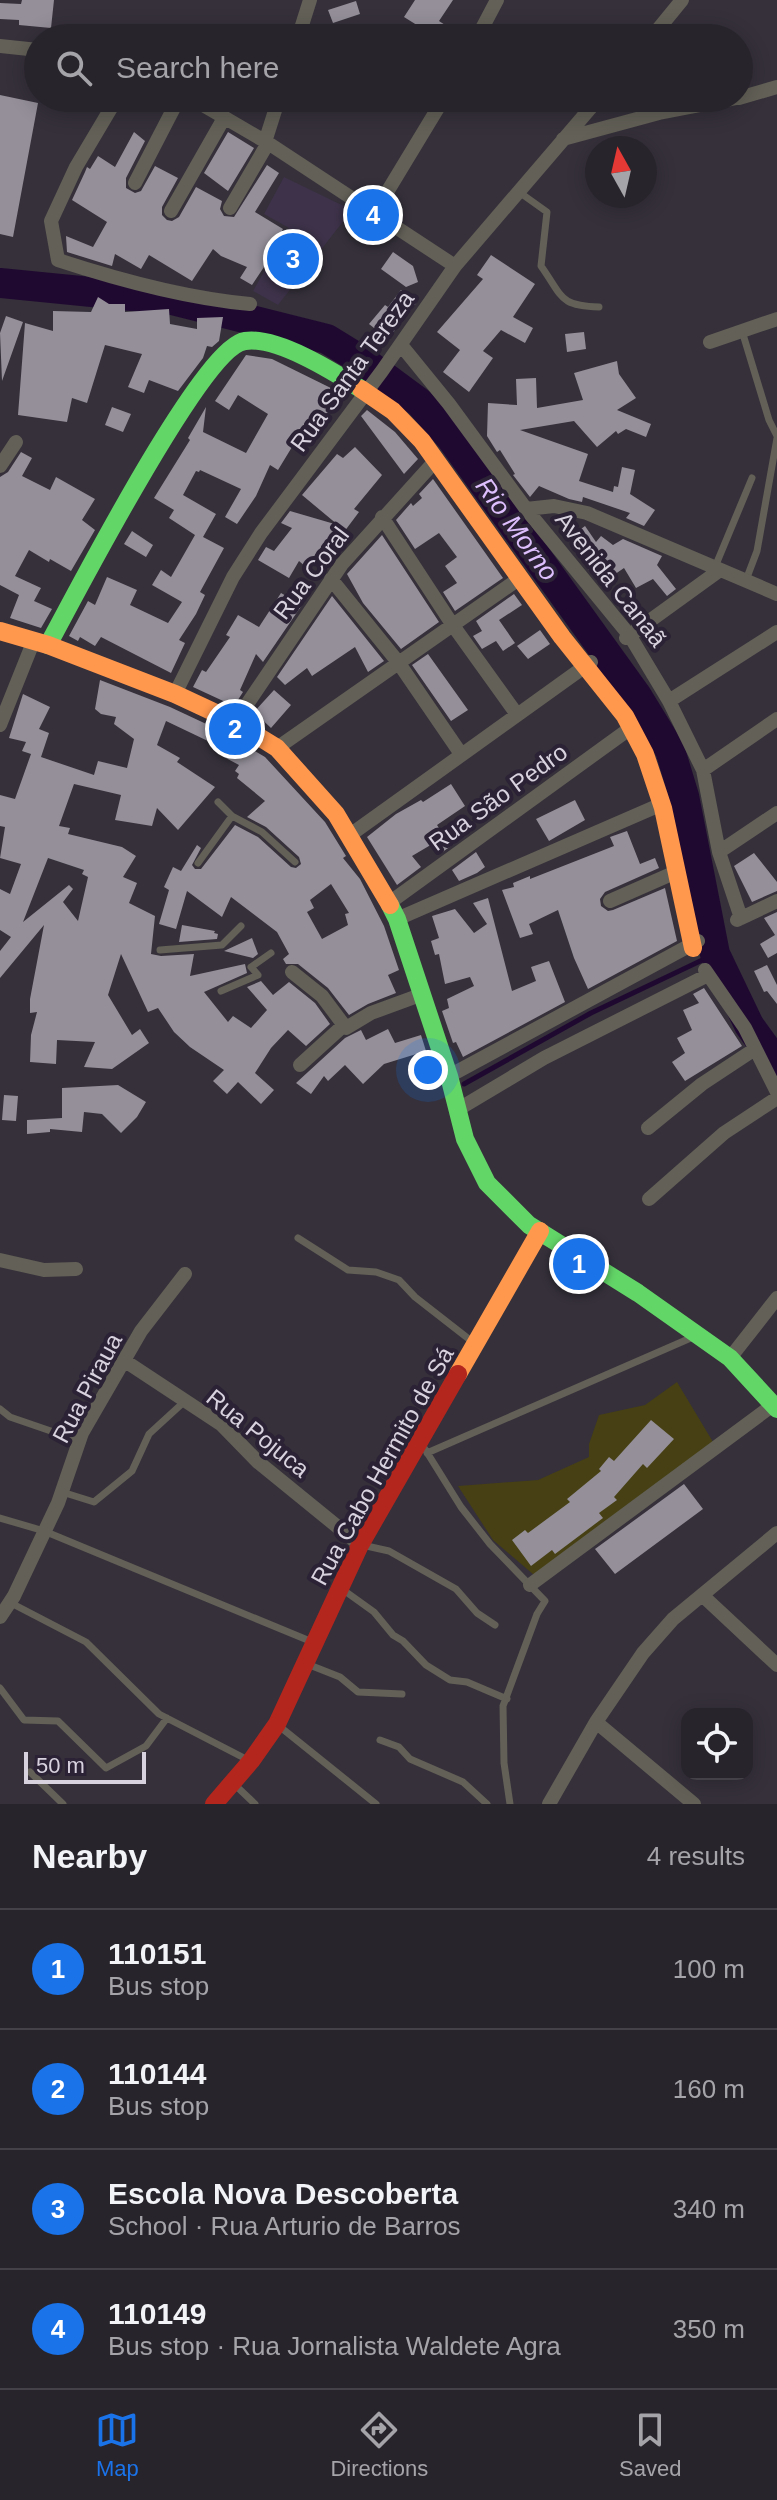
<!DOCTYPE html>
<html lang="en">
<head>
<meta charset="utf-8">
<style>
  body { margin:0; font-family:Arial,sans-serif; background:#343038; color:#f1f3f6 }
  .controls { position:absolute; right:24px; bottom:24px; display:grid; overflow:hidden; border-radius:16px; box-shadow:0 4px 20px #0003 }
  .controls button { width:72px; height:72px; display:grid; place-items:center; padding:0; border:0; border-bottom:2px solid #444148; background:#28242c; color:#f1f3f6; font:40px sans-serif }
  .compass { position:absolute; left:585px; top:136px; width:72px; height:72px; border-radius:50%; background:#28242c; box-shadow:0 4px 20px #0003; rotate:352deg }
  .scale { position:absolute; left:24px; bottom:20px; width:122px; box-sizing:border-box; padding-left:8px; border:4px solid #d8d2df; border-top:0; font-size:22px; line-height:28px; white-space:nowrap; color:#d8d2df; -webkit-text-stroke:6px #2b2235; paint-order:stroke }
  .you { position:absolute; left:428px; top:1070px; width:28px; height:28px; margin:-20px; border:6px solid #fff; border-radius:50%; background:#1a73e8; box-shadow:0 0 0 12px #1a73e833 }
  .badge { display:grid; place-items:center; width:52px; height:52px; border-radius:50%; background:#1a73e8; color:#fff; font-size:26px; font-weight:700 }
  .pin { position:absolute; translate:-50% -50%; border:4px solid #fff; box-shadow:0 2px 8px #0006 }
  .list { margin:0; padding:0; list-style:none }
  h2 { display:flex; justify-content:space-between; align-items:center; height:104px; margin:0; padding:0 32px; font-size:34px }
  h2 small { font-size:26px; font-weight:400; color:#a5a4a9 }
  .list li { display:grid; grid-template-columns:52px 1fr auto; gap:24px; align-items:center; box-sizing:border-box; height:120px; padding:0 32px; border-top:2px solid #444148 }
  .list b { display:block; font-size:30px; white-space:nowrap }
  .list p { margin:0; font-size:26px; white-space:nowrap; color:#a5a4a9 }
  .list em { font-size:26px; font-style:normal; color:#a5a4a9 }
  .icon { flex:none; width:44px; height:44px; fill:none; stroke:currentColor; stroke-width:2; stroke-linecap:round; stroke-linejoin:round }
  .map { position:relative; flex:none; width:777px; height:1804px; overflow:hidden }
  .search { position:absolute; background:#28242c; box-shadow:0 4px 20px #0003; left:24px; right:24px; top:24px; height:88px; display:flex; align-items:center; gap:20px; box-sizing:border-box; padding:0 28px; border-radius:44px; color:#a5a4a9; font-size:30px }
  .sheet { height:584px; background:#28242c }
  nav { display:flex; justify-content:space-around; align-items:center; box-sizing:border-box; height:112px; border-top:2px solid #444148; background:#28242c; font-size:22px; color:#a5a4a9 }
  nav a { display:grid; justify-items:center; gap:4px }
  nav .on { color:#1a73e8 }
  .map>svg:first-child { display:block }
</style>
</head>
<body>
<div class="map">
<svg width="777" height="1804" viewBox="0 0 777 1804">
  <rect width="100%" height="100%" fill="#35303a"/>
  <!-- built -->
  <path fill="#3d3249" d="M284 177 352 210 278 305 253 291 289 228 264 214Z"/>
  <!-- green -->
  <path fill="#464014" d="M677 1382 713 1442 534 1575 493 1540 458 1486 538 1480 589 1457V1444L599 1415 645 1405Z"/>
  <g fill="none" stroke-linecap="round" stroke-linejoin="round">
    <!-- stream -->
    <path stroke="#200931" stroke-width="5" d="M464 1084 591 1013 715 954"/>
    <!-- river -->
    <path stroke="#200931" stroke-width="30" d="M0 283 172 300 327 339 366 363 420 403 451 438 637 696 670 750 684 796 715 954 749 1025 777 1064"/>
  </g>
  <!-- building -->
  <path fill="#948f99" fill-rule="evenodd" d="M22 0H54L51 28 19 25V20L0 19V3L21 4Z
    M415 0H453L439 21 465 38H429L417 31 420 27 404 17Z
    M356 1 360 14 333 23 328 10Z
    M0 95 38 103 13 237 0 234Z
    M134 132 145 141 126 178V188L135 193 141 191 155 166 178 178 162 207V215L167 220 172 221 179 217 196 187 222 201 220 209 224 216 234 217 267 165 279 173 255 212 283 229 268 256 270 258 252 285 240 278 247 267 221 256 213 249 192 281 149 255 141 269 115 254 112 266 67 252 66 236 93 247 107 222 72 200 85 172 87 167 90 169 98 156 115 167Z
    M228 132 254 148 228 191 204 173Z
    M393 252 413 266 418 282 406 287 381 269Z
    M491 255 535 284 513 317 533 328 525 343 501 330 483 351 493 358 469 392 443 372 460 350 437 332 483 279 477 275Z
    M401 290 417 302 388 339 369 324 385 305 388 307Z
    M98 297 109 304H125V312L169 309 170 324 197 329V318L223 317 219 341 212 347 207 346 203 358 178 391 149 380 144 393 128 387 142 354 105 345 87 403 72 398 67 422 18 415 25 323 53 331V311L91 312Z
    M6 316 23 322 2 381 0 333Z
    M584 332 586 349 567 352 565 334Z
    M246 355 272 359 341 393 301 452 292 447 278 470 270 465 256 496 237 524 225 517 241 489 200 470 199 472 196 471 183 495 216 514 203 537 224 548 200 592 205 595 196 614 179 640 185 643 171 673 101 637 95 646 80 637 78 641 69 636 88 601 95 605 107 577 137 590 130 605 168 623 182 602 152 585 161 570 171 577 195 535 169 518 174 510 154 498 190 440 188 438 206 407 203 432 246 453 268 414 238 395 229 410 215 401Z
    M617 361 619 374 636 398 617 410 651 424 646 437 626 429 618 434 616 431 597 447 574 421 520 430 588 454 579 481 613 492 614 486 618 487 622 467 635 470 630 494 655 510 644 526 626 518 630 513 583 497 582 502 569 499 539 486 530 497 513 475 515 474 500 450 497 452 487 436 488 403 517 405 516 379 536 378 537 408 583 400 574 373Z
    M112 407 131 414 123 432 105 425Z
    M367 410 395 432 418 459 404 474 361 416Z
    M355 447 382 475 354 509 359 512 329 552 322 546 306 567 299 561 289 578 258 560 266 547 274 551 292 528 281 523 290 511 338 525 302 495 337 454 343 458Z
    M21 452 32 458 22 476 50 490 56 477 95 499 82 520 95 530 71 571 50 559 49 562 29 550 15 576 41 588 34 601 52 609 41 628 10 618 19 595 0 585V477L8 472Z
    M433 479 503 578 455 611 443 592 457 583 445 566 457 557 439 533 415 549 396 520 411 503 413 506 422 498 419 494Z
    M585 526 596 542 601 536 613 545 623 539 662 556 657 565 676 589 667 596 653 579 636 588 624 568 602 583 598 574 594 576 585 565 569 538Z
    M132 531 153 545 146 557 124 544Z
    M382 535 439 622 401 649 363 603 347 574Z
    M281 593 302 605 263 662 256 654 240 690 243 692 234 706 193 687 202 670 206 672 230 637 226 635 238 615 259 627Z
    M514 594 522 605 499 620 515 643 503 651 496 641 482 649 473 636 482 631 476 621Z
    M332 596 384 661 368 672 355 647 312 676 307 668 285 685 277 677Z
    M540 630 550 644 528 659 517 646Z
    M428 654 468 710 451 721 412 665Z
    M100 680 170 707 217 729 210 742 166 721 157 745 180 758 177 762 215 787 178 830 157 808 152 826 115 820 121 795 74 784 59 826 70 828 68 834 122 847 136 856 123 877 137 883 129 903 155 916 151 954 161 956 194 954 190 976 245 964 247 973 204 992 228 1022 233 1016 251 1028 267 1010 247 987 261 981 273 995 289 982 315 1003 330 1024 306 1046 288 1030 271 1048 255 1073 274 1090 261 1104 238 1082 227 1094 213 1081 224 1070 190 1047 174 1032 158 1008 148 1012 121 954 108 995 132 1035 140 1029 149 1043 112 1069 84 1067 95 1042 57 1040 56 1064 30 1062 31 1035 37 1012 30 1013V999L44 925 0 978V951L11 937 0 930V889L10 894 21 864 0 858 5 827 0 826V795L15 799 31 754 22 751 26 742 9 738 23 694 50 707 39 729 49 733 41 757 94 775 98 761 127 768 134 739 114 724 116 717 101 714 95 709ZM48 858 84 870 82 874 88 877 78 921 63 902 73 889 69 885 23 922Z
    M274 690 291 705 271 728 254 712Z
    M231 745 246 754 250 748 265 757 325 822 346 856 343 858 360 879 384 926 399 970 388 975 396 993 368 1004 349 1015 328 988 298 964H286L283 959 289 954 277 932 231 897 222 917 187 891 176 929 159 924 169 890 164 887 173 867 181 871 197 845 201 848 192 865 195 869H201L235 825 258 837 291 867 296 868 301 864 299 857 266 827 247 817 265 801 237 778 239 774 235 771 239 765 224 757ZM331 884 349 913 345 914 348 925 322 939 307 912 314 908 310 900Z
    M451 784 465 806 437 825 451 846 441 853 434 843 412 856 421 867 397 885 367 837 396 814 421 800 423 802Z
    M575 800 585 820 549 841 536 819Z
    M627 831 640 864 655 858 659 868 605 892 600 899 601 906 608 911 613 910 665 888 677 941 588 989 574 958 558 910 529 924 533 934 520 938 502 890 514 887 513 883 530 876V879L614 846 610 837Z
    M476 852 485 867 477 873 459 881 452 870Z
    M754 853 777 882V891L752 902 734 866Z
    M488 898 512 991 536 981 531 967 549 961 565 1002 463 1057 456 1042 453 1043 442 1011 449 1008 447 999 474 986 470 977 445 984 439 954 435 955 431 941 439 938 432 916 455 909 474 933 487 924 473 903Z
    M777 912V953L768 958 760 944 775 935 764 918Z
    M182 925 215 931 214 933 218 934 217 939 179 942Z
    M252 938 258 954 253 958 224 951Z
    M767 965 777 985V1004L767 991 764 992 754 971Z
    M704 988 742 1046 685 1081 672 1062 685 1053 677 1038 692 1030 683 1010 699 1003 693 994Z
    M388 1029 395 1043 421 1035 426 1051 384 1064 363 1084 345 1065 328 1081 324 1076 311 1094 296 1083 345 1038 361 1030 366 1040Z
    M118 1085 146 1102 137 1117 121 1133 102 1114 84 1112 82 1132 50 1129V1132L27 1134V1120L62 1118V1088Z
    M4 1095 18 1096 16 1121 2 1120Z
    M651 1420 674 1439 647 1468 643 1464 614 1497 617 1500 599 1513 603 1518 555 1554 552 1550 531 1566 512 1540 525 1530 528 1533 570 1502 567 1499 601 1471 599 1469 609 1457 614 1461Z
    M684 1484 703 1509 615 1574 595 1549Z"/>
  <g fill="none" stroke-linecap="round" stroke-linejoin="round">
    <!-- lane -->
    <path stroke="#626057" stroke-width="7" d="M519 192 547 212 541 266C563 297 559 306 599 307
      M742 331 769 420 777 436
      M715 567 752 478
      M746 580 757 551 777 438
      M218 802 232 816
      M198 863 232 816 262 832 295 862
      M160 950 222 945 241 926
      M221 991 258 975 251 967 271 953
      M298 1238 348 1270 376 1272 399 1280 415 1297 474 1343
      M0 1409 10 1417 77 1440
      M423 1446 461 1507 490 1544 545 1601 537 1614 503 1706 504 1763 510 1804
      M427 1453 693 1337
      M62 1492 94 1502 132 1471 149 1434 185 1401
      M0 1518 44 1531 310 1641
      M362 1545 389 1551 456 1589 477 1613 495 1625
      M342 1589 374 1612 393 1635 403 1641 426 1665 450 1680 467 1682 507 1699
      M9 1602 86 1642 159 1714 248 1760
      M307 1664 340 1677 358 1692 402 1694
      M0 1688 24 1720 58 1721 106 1768 146 1746 167 1718
      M279 1726 376 1804
      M380 1740 399 1747 410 1759 463 1782 487 1804
      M30 1772 63 1804
      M234 1784 255 1804"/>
    <!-- street -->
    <path stroke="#626057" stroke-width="14" d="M298 38 310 0
      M477 38 497 0
      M651 38 682 0
      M0 46 38 50
      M117 98 76 167 51 221 58 260C119 280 185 298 250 304
      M191 98 268 143 455 266
      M739 98 777 87
      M563 139 659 113 737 98
      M265 142 279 98
      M135 183 179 98
      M230 208 268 143
      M171 211 224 118
      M375 212 444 98
      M710 342 777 319
      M401 345 449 404 526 509 630 636 669 701 703 770 719 852 741 918
      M0 466 16 442
      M526 509 554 506 587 513 777 594
      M382 517 452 624 516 713
      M331 579 398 662 461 754
      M626 638 720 570
      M175 694 233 577 261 533 382 371 455 266 599 98
      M669 701 777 632
      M235 722 342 564 436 460
      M0 725 34 640
      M277 748 520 578
      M703 770 777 719
      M350 835 591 662
      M719 852 777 813
      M610 901 676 872
      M389 903 632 727
      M397 919 662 804
      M737 920 777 901
      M705 970 745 1028 777 1092
      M292 972 322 996 346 1028 371 1013 423 994
      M300 1065 344 1025
      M449 1076 698 941
      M457 1110 544 1058 708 975
      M648 1128 702 1084 755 1049
      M649 1199 724 1133 777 1098
      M0 1260 44 1270 76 1269
      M730 1358 777 1298
      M125 1361 222 1425 258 1462 360 1545
      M530 1585 773 1405
      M702 1595 777 1665
      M0 1617 14 1596 58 1503 82 1433 141 1331 185 1274
      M596 1722 694 1804
      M549 1804 596 1722 643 1653 673 1619 777 1533"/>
    <!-- fast -->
    <path stroke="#63d668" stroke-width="18" d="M48 645C74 598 202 347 245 341 277 336 334 372 361 389
      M390 905 397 919 449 1076 465 1139 487 1183 529 1225 638 1293 730 1358 777 1409"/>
    <!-- slow -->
    <path stroke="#ff974d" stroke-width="18" d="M361 389 393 411 422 441 562 637 625 716 645 754 663 808 693 948
      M0 631 48 645 175 694 235 722 277 748 336 814 390 905
      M458 1374 540 1231"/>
    <!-- jam -->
    <path stroke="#b3261e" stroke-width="18" d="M214 1804 251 1761 277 1724 360 1545 458 1374"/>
  </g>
  <g text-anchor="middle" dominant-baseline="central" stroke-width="8" stroke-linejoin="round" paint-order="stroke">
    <!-- street labels -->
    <g font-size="24" fill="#d8d2df" stroke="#2b2235">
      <text transform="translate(352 371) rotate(-54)">Rua Santa Tereza</text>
      <text transform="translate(311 573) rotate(-53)">Rua Coral</text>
      <text transform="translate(611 579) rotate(52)">Avenida Canaã</text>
      <text transform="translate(498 797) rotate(-36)">Rua São Pedro</text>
      <text transform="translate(87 1388) rotate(-62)">Rua Piraua</text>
      <text transform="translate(258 1433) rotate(39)">Rua Pojuca</text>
      <text transform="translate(382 1466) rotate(-61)">Rua Cabo Hermito de Sá</text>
    </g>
    <!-- water labels -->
    <g font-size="26" font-style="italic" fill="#ddbffd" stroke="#2b2235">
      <text transform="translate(517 529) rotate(54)">Rio Morno</text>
    </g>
  </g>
</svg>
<div class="controls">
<button><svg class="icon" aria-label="locate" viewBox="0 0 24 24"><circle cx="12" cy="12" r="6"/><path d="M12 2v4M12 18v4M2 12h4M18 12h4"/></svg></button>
</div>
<svg class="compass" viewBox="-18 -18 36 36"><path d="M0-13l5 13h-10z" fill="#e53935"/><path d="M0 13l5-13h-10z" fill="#a5a4a9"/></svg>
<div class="scale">50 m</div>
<div class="you"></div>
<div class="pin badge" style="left:579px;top:1264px">1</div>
<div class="pin badge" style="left:235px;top:729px">2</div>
<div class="pin badge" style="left:293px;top:259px">3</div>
<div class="pin badge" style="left:373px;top:215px">4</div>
<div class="search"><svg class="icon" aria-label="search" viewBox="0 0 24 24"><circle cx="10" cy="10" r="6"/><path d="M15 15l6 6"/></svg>Search here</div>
</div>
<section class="sheet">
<h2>Nearby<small>4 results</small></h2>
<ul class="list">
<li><span class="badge">1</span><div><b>110151</b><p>Bus stop</p></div><em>100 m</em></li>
<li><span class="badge">2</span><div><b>110144</b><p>Bus stop</p></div><em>160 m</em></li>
<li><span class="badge">3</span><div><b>Escola Nova Descoberta</b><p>School · Rua Arturio de Barros</p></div><em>340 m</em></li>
<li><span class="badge">4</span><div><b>110149</b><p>Bus stop · Rua Jornalista Waldete Agra</p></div><em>350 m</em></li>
</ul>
</section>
<nav>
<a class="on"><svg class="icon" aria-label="map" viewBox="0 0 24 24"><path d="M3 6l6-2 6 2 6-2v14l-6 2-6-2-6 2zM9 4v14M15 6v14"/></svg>Map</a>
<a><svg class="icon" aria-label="directions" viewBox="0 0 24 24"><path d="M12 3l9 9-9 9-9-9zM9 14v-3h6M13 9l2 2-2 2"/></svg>Directions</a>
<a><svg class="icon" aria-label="saved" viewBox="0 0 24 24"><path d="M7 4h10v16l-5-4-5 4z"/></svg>Saved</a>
</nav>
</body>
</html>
